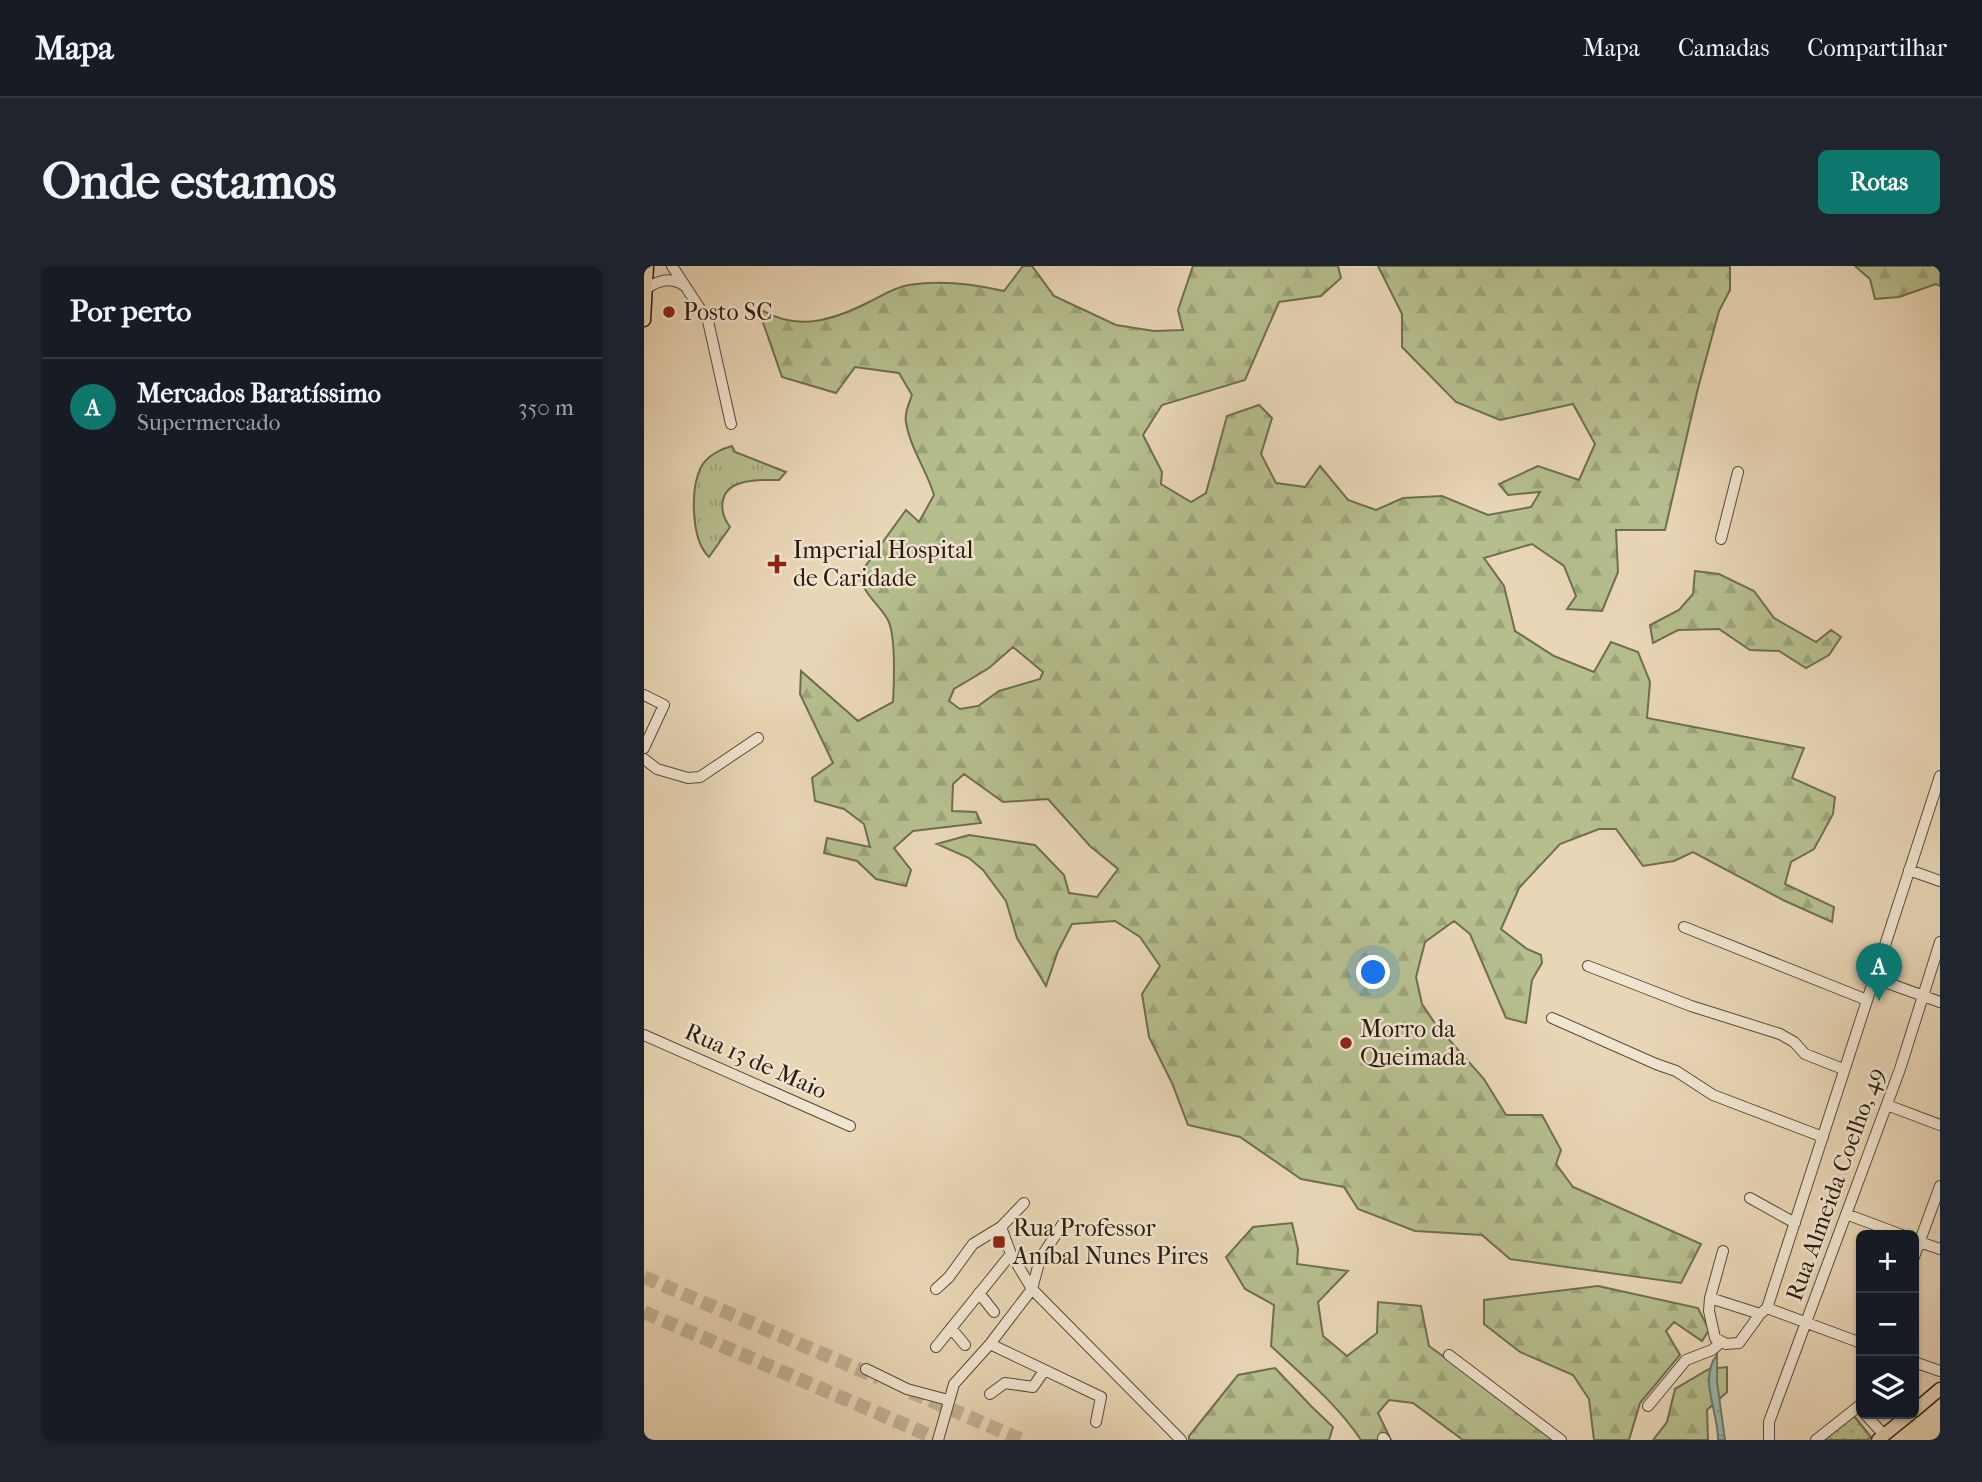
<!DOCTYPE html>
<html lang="pt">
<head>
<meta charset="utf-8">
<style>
  body { margin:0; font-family:"IM FELL French Canon",serif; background:#20242c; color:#f1f3f6 }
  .controls { position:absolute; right:21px; bottom:21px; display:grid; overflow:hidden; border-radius:10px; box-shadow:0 2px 5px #0004 }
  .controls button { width:63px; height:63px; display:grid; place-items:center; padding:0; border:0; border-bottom:2px solid #363941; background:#171b24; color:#f1f3f6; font:35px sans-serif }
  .you { position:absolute; left:730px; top:707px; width:24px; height:24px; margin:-18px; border:5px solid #fff; border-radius:50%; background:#1a73e8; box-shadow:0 0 0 10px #1a73e833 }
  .badge { display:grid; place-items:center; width:46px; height:46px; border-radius:50%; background:#0f766e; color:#fff; font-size:23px; font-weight:700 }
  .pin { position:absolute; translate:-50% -58px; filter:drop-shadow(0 2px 4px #0008) }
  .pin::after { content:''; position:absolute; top:37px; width:24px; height:21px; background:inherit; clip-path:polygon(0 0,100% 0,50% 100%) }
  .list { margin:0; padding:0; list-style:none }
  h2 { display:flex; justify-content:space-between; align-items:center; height:91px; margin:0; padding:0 28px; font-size:30px }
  h2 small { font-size:23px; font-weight:400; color:#9ea1a6 }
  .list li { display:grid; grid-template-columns:46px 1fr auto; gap:21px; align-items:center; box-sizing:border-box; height:98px; padding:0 28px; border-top:2px solid #363941 }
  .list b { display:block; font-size:26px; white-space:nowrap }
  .list p { margin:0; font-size:23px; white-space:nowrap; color:#9ea1a6 }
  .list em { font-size:23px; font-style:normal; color:#9ea1a6 }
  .icon { flex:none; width:38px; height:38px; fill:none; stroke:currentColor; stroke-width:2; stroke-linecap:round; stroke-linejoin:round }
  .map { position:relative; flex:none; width:1296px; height:1174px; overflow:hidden; border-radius:10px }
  header { display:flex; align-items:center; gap:42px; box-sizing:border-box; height:98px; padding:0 35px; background:#171b24; border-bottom:2px solid #363941 }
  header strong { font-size:33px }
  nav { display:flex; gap:38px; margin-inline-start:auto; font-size:24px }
  .intro { display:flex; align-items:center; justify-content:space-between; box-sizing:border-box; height:168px; padding:0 42px }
  h1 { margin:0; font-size:49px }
  .button { padding:18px 32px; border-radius:10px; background:#0f766e; color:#fff; font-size:24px; font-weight:700 }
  main { display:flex; gap:42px; padding:0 42px }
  aside { flex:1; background:#171b24; border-radius:10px; box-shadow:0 2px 5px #0004 }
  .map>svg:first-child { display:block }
</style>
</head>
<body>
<header>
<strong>Mapa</strong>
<nav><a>Mapa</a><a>Camadas</a><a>Compartilhar</a></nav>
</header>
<div class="intro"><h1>Onde estamos</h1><a class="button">Rotas</a></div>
<main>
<aside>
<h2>Por perto<small></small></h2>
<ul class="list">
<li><span class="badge">A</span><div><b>Mercados Baratíssimo</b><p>Supermercado</p></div><em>350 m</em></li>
</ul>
</aside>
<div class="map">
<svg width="1296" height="1174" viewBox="0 0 1296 1174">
  <defs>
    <pattern id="grass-tufts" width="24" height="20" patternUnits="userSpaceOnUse" patternTransform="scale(1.75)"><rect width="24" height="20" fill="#b6be8e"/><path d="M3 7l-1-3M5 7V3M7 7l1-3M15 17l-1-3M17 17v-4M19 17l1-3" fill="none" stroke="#9ca379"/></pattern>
    <pattern id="forest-firs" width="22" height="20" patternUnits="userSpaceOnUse" patternTransform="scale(1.75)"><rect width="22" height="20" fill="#b6be8e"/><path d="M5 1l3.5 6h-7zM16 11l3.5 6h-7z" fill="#9ca379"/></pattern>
    <pattern id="park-dots" width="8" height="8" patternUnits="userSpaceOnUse" patternTransform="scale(1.75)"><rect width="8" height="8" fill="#b6be8e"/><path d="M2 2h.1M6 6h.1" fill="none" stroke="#9ca379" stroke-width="1.8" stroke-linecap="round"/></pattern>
    <pattern id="water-ripples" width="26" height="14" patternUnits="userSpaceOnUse" patternTransform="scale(1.75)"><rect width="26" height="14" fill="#97b9ac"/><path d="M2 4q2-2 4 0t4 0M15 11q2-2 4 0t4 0" fill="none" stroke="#7b968a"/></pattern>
  </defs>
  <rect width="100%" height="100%" fill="#e9d6b6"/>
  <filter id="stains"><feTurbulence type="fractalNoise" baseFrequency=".00286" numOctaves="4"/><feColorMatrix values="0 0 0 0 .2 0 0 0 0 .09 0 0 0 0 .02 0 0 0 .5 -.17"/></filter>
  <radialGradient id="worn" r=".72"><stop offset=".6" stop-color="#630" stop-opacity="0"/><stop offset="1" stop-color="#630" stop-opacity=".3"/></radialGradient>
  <!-- grass -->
  <path fill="url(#grass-tufts)" stroke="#6f6e4e" stroke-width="2" d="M88 180 91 186 142 206 135 214C123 214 109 213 97 217 75 223 74 245 86 261L65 291C47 274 46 223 57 201 63 190 76 183 88 180Z"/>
  <!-- forest -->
  <path fill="url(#forest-firs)" stroke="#6f6e4e" stroke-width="2" fill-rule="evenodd" d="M379 0H388L410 30 472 59 510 65 539 64 534 44 549 0H694L697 12 677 30 635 36 601 114 518 139 499 169 518 206 517 218 547 236 562 227 583 150 615 139 628 152 617 188 632 217 661 221 676 200 704 234 732 244 759 232 798 230 844 249 887 241 896 226 864 229 855 218 894 200 935 214 951 178 929 138 856 154 812 136 758 81V48L734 0H1086V24L1075 45 1054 122 1021 264H972L974 306 958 345 923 343 932 330 920 300 888 278 840 292 860 320 871 365 910 390 950 406 967 376 994 386 1006 416 1003 452 1160 482 1148 512 1191 531 1189 548 1170 583 1147 596 1141 618 1190 641 1188 656 1139 634 1049 586 1030 595 999 600 972 563H955L916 578 875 622 857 663 883 683 897 689 898 697 888 714 882 757 862 752 826 668 810 655 781 676 772 711 778 738 792 759 840 813 862 849H898L917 884 912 898 929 921 1057 978 1037 1017 866 993 838 969 771 965 714 943 700 921 657 913 596 871 544 859 528 817 505 771 498 728 516 700 496 671 471 655 428 658 414 685 402 720 373 672 362 635 339 604 325 592 293 578 325 569 391 579 420 609 425 627 453 631 474 603 446 580 404 533 359 536 320 508 309 518 308 545 332 546 337 557 269 565 250 582 267 604 262 620 232 613 213 595 180 587 183 572 226 581 220 558 200 543 171 535 168 512 189 497 156 428 157 405 214 455 249 436C250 417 252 370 244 354 234 337 221 330 215 309L262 244 275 256 290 229C283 205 266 182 262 156 260 148 265 137 268 129L255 107 211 101 192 127 138 111 114 42C151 66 188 55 225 36 237 30 251 21 265 19 297 14 329 18 360 25ZM369 381 399 406 396 413 355 425 334 440 316 443 305 435 310 423 345 402Z
    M1211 0H1296V20L1292 18 1255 31 1231 33 1226 13Z
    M1051 305 1075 308 1110 325 1130 352 1172 376 1187 364 1197 371 1185 389 1162 402 1135 385 1106 384 1075 363 1034 364 1009 377 1006 359 1035 344 1049 328Z
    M648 957 654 983 653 998 704 1005 674 1036 679 1070 703 1090 733 1067 734 1036 777 1040 785 1080 915 1174H819L769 1137 745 1134 734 1147 747 1174H717C693 1138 658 1109 627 1080L630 1039 601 1023 582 991 609 961Z
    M954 1020 1054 1042 1065 1064 1058 1075 1030 1056 1022 1065 1036 1089 996 1137 985 1174H950L945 1133 929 1109 876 1086 840 1058V1034Z
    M1083 1101V1126L1063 1144 1064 1174H1009L1023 1156 1031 1123 1065 1103Z
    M631 1102 667 1140 689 1161 685 1174H545V1170L594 1109Z"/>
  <!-- park -->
  <path fill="url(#park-dots)" stroke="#6f6e4e" stroke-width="2" d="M1210 1150 1227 1171 1223 1174H1179Z"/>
  <!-- water -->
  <path fill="url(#water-ripples)" stroke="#6b7b6d" stroke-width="2" d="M1073 1089V1116L1081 1174H1074C1075 1148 1054 1112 1073 1089Z"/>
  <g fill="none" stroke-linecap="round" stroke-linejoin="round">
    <!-- highway-tunnel -->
    <path stroke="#c2b194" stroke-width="14" stroke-dasharray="14 7" stroke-linecap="butt" d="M0 1011 235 1112
      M0 1046 296 1174
      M267 1126 378 1174"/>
    <defs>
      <path id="minor" d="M28 0 64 55 87 158
        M2 23C13 15 26 10 39 19
        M1077 273 1094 206
        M0 429 20 439 0 482
        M0 493 13 503 44 512 56 511 114 472
        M1265 604 1296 615
        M1040 661 1223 734
        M944 700 1047 740 1136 768 1150 776 1161 788 1199 803
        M1230 712 1296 736
        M908 752 1012 798 1032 805 1069 829 1179 871
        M0 769 206 860
        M1243 839 1296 859
        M1106 932 1151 957
        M1202 948 1258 969
        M420 956 396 993 388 1023 537 1174
        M1270 974 1296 983
        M1079 985 1066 1032 1116 1048
        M1270 991 1296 920
        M292 1023 305 1011 329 978 357 961
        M335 1027 350 1046
        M1066 1032 1065 1045 1071 1072 1082 1078 1095 1077 1116 1048 1123 1042
        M1123 1042 1296 510
        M1123 1042 1217 1077
        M307 1062 321 1079
        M346 1078 457 1131 452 1156
        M292 1081 367 988
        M805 1089 917 1174
        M1270 1096 1296 1105
        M222 1103 263 1123 304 1134
        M346 1128 361 1117 389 1121 400 1105
        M1004 1140 1042 1094 1068 1084 1076 1077
        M1221 1148 1240 1169
        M739 1172 741 1174
        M294 1174 310 1118 346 1078 388 1023 367 988 357 961 380 937
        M1125 1174V1156L1256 803 1296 676
        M1172 1174 1215 1140 1217 1143"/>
      <path id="major" d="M0 54 3 0
        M1270 1145 1296 1123
        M1234 1174 1266 1148"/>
    </defs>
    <!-- minor casing -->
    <use href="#minor" stroke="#584b38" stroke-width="12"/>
    <!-- major casing -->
    <use href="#major" stroke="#281d0e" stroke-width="15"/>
    <!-- minor -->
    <use href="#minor" stroke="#f1e4d0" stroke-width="10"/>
    <!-- major -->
    <use href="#major" stroke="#e9d6b6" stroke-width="12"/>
  </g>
  <!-- markers -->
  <g fill="#8f2418" stroke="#f1e4d0" stroke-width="2.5">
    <circle cx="25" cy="46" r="7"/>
    <path d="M129.5 287.5h7v7h7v7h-7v7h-7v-7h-7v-7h7z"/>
    <circle cx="702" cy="777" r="7"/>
    <rect x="348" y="969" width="14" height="14" rx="3.5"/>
  </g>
  <g text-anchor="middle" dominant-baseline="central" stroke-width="5" stroke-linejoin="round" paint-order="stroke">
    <!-- poi labels -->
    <g font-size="24" fill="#281d0e" stroke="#f1e4d0" text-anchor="start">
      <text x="39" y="46">Posto SC</text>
      <text x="149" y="284">Imperial Hospital<tspan x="149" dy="28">de Caridade</tspan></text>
      <text x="716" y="763">Morro da<tspan x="716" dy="28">Queimada</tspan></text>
      <text x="369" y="962">Rua Professor<tspan x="369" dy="28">Aníbal Nunes Pires</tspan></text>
    </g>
    <!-- street labels -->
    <g font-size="24" fill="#281d0e" stroke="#f1e4d0">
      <text transform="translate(112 795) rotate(24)">Rua 13 de Maio</text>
      <text transform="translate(1191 918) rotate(-70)">Rua Almeida Coelho, 49</text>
    </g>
  </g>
  <rect width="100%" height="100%" filter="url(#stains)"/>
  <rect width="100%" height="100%" fill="url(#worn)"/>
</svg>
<div class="controls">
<button>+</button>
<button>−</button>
<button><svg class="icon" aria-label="layers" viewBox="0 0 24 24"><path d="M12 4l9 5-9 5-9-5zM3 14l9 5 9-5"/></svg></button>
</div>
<div class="you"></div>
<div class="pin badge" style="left:1235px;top:735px">A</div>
</div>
</main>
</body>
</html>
